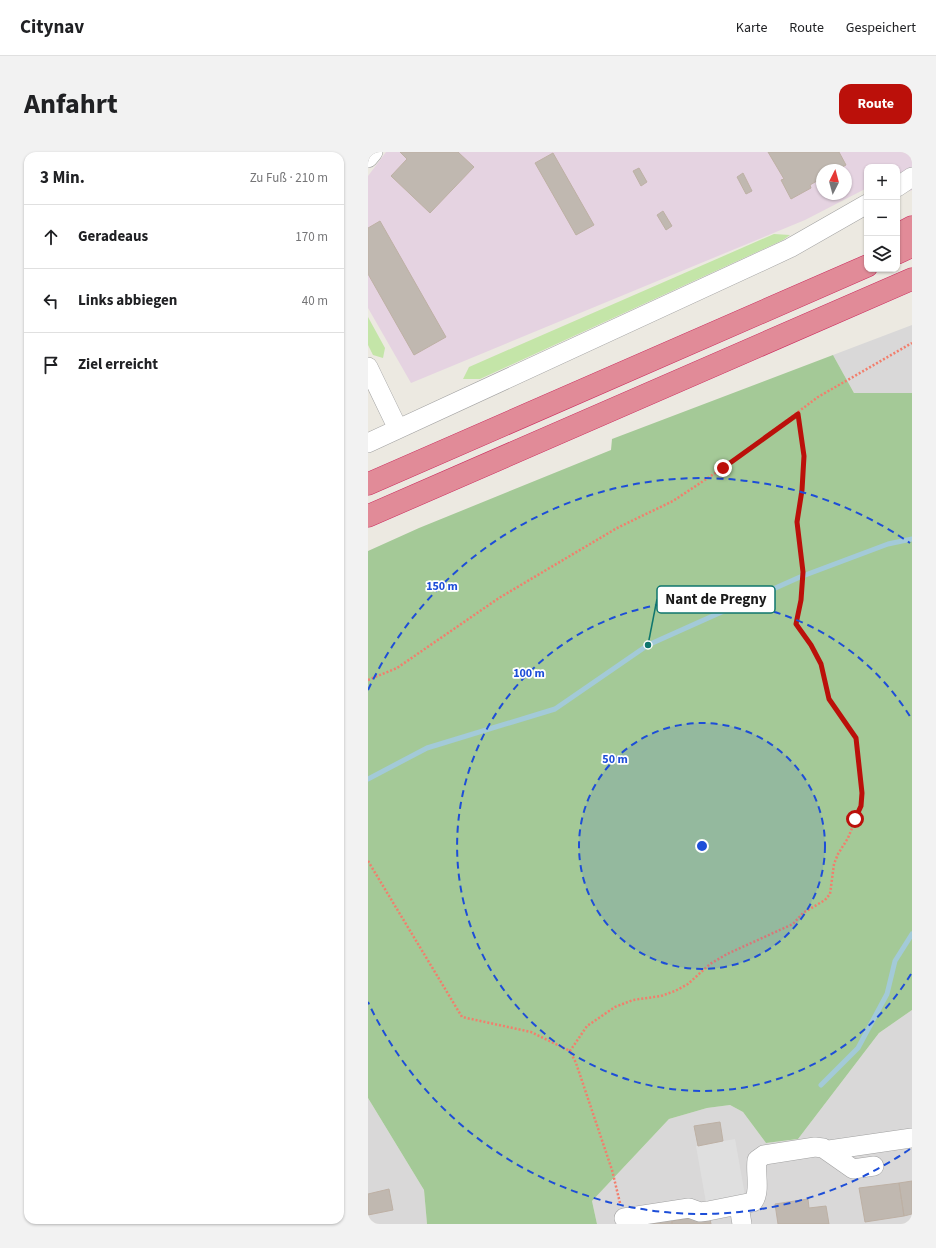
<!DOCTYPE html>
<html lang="de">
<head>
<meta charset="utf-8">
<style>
  body { margin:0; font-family:"Source Sans 3",sans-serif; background:#f2f2f2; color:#202124 }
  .controls { position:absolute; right:12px; top:12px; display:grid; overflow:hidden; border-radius:8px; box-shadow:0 1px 3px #0004 }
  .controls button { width:36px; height:36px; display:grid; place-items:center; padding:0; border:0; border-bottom:1px solid #e0e0e0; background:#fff; color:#202124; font:20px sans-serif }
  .compass { position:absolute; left:448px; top:12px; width:36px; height:36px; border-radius:50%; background:#fff; box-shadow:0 1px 3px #0004; rotate:6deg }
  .stop { position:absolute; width:12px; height:12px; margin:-9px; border:3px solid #bb100a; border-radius:50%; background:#fff }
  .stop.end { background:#bb100a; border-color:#fff; box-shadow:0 1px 4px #0008 }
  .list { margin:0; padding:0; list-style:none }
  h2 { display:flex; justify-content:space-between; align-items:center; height:52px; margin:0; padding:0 16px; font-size:17px }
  h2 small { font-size:13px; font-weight:400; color:#757577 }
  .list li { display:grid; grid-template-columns:26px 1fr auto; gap:12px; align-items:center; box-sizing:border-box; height:64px; padding:0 16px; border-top:1px solid #e0e0e0 }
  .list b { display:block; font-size:15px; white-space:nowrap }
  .list em { font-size:13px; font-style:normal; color:#757577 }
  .icon { flex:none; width:22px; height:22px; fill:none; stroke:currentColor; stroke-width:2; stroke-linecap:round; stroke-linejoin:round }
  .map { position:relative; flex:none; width:544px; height:1072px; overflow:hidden; border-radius:12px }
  header { display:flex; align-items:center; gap:24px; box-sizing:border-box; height:56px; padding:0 20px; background:#fff; border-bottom:1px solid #e0e0e0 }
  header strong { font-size:19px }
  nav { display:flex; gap:22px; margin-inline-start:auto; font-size:14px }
  .intro { display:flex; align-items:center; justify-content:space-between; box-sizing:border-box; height:96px; padding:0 24px }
  h1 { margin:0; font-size:28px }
  .button { padding:10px 18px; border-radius:12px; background:#bb100a; color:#fff; font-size:14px; font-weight:700 }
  main { display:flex; gap:24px; padding:0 24px }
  aside { flex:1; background:#fff; border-radius:12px; box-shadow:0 1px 3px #0004 }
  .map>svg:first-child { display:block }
</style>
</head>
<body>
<header>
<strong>Citynav</strong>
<nav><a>Karte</a><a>Route</a><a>Gespeichert</a></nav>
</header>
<div class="intro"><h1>Anfahrt</h1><a class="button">Route</a></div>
<main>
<aside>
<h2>3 Min.<small>Zu Fuß · 210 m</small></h2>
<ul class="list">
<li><svg class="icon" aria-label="ahead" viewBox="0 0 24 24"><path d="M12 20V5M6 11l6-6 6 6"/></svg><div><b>Geradeaus</b></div><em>170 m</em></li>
<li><svg class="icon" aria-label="left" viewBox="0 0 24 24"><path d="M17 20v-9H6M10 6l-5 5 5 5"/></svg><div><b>Links abbiegen</b></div><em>40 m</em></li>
<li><svg class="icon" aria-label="arrive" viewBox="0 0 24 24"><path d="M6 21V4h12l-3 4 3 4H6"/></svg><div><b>Ziel erreicht</b></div></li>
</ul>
</aside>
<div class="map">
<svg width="544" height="1072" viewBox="0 0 544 1072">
  <rect width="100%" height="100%" fill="#ece9e1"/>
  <!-- residential -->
  <path fill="#d9d8d8" d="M544 173V241H486L465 203Z
    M544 858V1072H229L224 1049 301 967 339 956 362 953 375 960 398 991 430 987 511 881Z
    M0 946 56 1038 59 1072H0Z"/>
  <!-- industrial -->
  <path fill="#e5d3e1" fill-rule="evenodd" d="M18 0H544V38L542 39 532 20 529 21V15H499V36L437 68 43 231 0 156V24ZM454 18H478V42H454Z"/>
  <!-- grass -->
  <path fill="#c4e5a8" d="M406 82 422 83 415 88 112 227H95L101 215Z
    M0 165 17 196 15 206 5 203 0 193Z"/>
  <!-- forest -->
  <path fill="#a4c997" d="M465 203 486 241H544V858L511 881 430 987 398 991 375 960 362 953 339 956 301 967 224 1049 229 1072H59L56 1038 0 946V399L51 376 243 298 244 287Z"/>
  <!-- parking -->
  <path fill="#dfdfdf" d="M367 987 378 1049 339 1056 328 994Z"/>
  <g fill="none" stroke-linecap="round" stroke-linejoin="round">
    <!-- stream -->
    <path stroke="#a3cad8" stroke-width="5" d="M0 627 59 596 187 557 280 493 432 425 520 392 544 387
      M453 933 490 896 519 842 527 809 544 782"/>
  </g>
  <!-- building -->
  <path fill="#c0b8b0" stroke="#bdb0a4" d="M32 0H90L106 15 62 61 23 24 39 7Z
    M400 0H471L478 13 469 18H454V26L442 33 443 36 423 47 413 28 416 27Z
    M185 1 226 73 208 83 167 11Z
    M271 16 279 30 273 34 265 19Z
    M375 21 384 39 378 42 369 25Z
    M295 59 304 74 298 78 289 63Z
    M12 69 78 185 46 203 0 122V76Z
    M352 970 355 989 330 994 326 974Z
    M544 1029V1062L536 1064 531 1031Z
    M531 1031 536 1064 497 1070 491 1036Z
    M21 1037 25 1058 0 1063V1042Z
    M440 1047 441 1056 458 1054 461 1072H410L407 1052Z
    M303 1062 304 1072H258Z
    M341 1063 343 1072H304V1069Z"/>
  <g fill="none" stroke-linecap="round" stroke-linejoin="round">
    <defs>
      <path id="minor" d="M0 6 5 0
        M529 35 544 25
        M0 215 30 277
        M0 291 422 96 499 52
        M461 998 544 986
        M371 1054 374 1072
        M256 1066 321 1056 332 1060 340 1059 385 1050C393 1040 387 1021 389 1008L396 1003 447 995 455 996 485 1017 506 1014"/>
      <path id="highway" d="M529 83 544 75
        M529 101 544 94
        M0 332 499 114
        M0 364 544 127"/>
    </defs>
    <!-- minor casing -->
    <use href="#minor" stroke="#a2a2a2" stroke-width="20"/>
    <!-- highway casing -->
    <use href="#highway" stroke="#cb2c5e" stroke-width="23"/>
    <!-- path -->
    <path stroke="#f27e6c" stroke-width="2.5" stroke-dasharray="2 2" stroke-linecap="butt" d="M0 528 29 516 131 446 249 376 305 349 355 316 450 245 544 191
      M0 709 94 865 163 880 202 899
      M252 1051 244 1018 208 911 202 899 219 874 247 855 265 848 293 844 307 839 320 832 342 812 359 802 425 772 435 761 457 748 462 742 466 712 470 702 480 686 493 654 494 641 490 601 488 586 461 547 453 512 443 493 428 472 433 449 435 420 429 370 434 338 436 304 430 262"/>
    <!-- minor -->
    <use href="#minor" stroke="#fff" stroke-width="19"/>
    <!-- highway -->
    <use href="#highway" stroke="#e18b98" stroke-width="22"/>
  </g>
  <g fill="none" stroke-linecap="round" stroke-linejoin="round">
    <!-- route -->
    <path stroke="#bb100a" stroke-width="5" d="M355 316 430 262 436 304 434 338 429 370 435 420 433 448 428 472 443 493 453 512 461 547 488 586 494 641 493 654 487 667"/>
  </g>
  <!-- distance rings -->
  <circle cx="334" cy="694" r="123" fill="#1d4ed8" fill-opacity=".12"/>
  <g fill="none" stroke="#1d4ed8" stroke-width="2" stroke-dasharray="7 5">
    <circle cx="334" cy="694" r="123"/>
    <path d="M543 822A245 245 0 1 1 543 566"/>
    <path d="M542 997A368 368 0 0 1 0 850M0 538A368 368 0 0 1 542 391"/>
  </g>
  <circle cx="334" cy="694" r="6" fill="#1d4ed8" stroke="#fff" stroke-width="2"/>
  <g font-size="12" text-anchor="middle" font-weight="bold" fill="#1d4ed8" stroke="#fff" stroke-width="3.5" stroke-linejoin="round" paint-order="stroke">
    <text x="74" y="438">150 m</text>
    <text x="161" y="525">100 m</text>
    <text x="247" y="611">50 m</text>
  </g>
  <!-- callouts -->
  <path fill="none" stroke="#0f766e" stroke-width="1.5" d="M280 493L289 447"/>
  <circle fill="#0f766e" stroke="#fff" stroke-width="1.5" cx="280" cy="493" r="4"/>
  <rect fill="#fff" stroke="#0f766e" stroke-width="1.5" x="289" y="434" width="118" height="27" rx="4"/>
  <g font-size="15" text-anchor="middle" font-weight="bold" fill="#1b1b1b">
    <text x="348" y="452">Nant de Pregny</text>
  </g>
</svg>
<div class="controls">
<button>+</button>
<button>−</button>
<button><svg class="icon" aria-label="layers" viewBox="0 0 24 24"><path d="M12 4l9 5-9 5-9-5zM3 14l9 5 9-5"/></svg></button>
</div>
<svg class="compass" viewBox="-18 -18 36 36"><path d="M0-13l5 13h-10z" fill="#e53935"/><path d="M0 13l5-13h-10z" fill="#757577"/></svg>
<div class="stop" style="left:487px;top:667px"></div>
<div class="stop end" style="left:355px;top:316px"></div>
</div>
</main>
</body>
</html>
